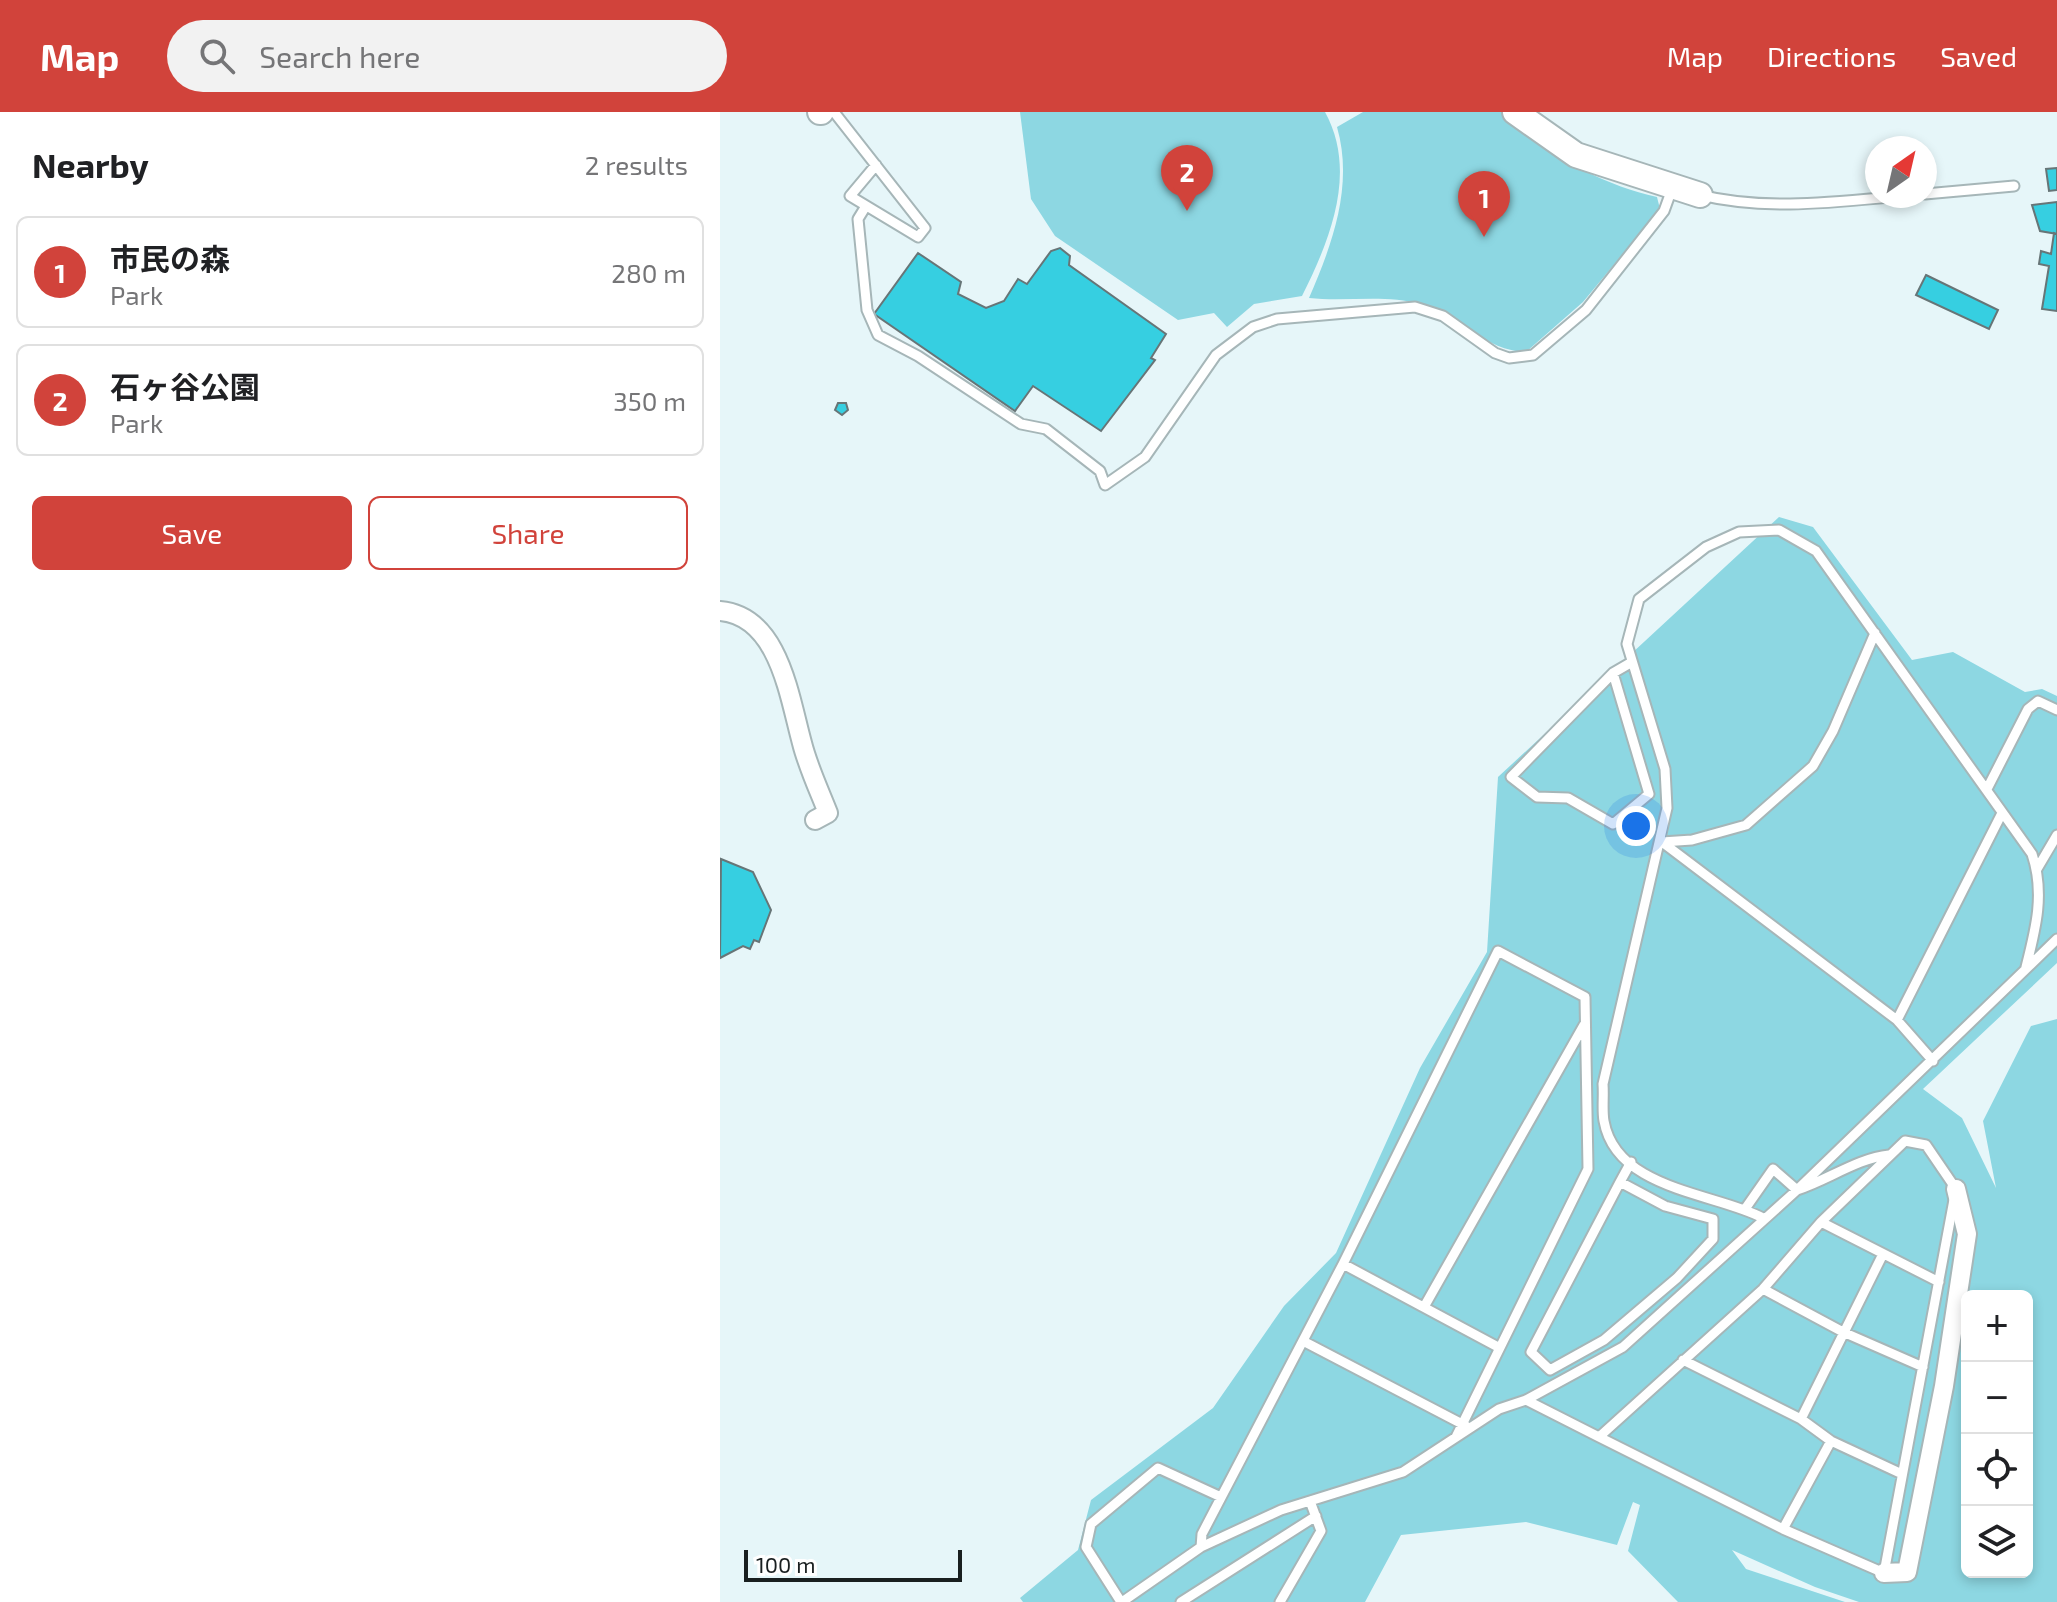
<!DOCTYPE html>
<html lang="en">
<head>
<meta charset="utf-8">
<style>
  body { margin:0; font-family:"Exo 2","Noto Sans JP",sans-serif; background:#f2f2f2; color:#202124 }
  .controls { position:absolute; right:24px; bottom:24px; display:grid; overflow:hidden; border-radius:12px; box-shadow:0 4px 12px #0003 }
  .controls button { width:72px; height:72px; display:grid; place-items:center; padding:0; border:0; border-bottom:2px solid #e0e0e0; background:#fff; color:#202124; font:40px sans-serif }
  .compass { position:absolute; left:1145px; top:24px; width:72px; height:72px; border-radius:50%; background:#fff; box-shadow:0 4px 12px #0003; rotate:34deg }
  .scale { position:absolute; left:24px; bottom:20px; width:218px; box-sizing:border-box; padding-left:8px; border:4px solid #191f20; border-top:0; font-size:22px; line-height:28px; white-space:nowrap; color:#191f20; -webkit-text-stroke:6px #fff; paint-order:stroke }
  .you { position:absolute; left:916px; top:714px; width:28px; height:28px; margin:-20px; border:6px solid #fff; border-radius:50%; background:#1a73e8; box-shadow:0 0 0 12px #1a73e833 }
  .badge { display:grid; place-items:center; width:52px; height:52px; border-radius:50%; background:#d1433b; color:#fff; font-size:26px; font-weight:700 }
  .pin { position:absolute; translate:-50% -66px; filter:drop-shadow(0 2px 4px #0008) }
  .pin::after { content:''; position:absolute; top:42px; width:28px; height:24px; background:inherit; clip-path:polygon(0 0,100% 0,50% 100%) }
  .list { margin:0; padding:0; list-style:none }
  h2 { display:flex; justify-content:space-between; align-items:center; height:104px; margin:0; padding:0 32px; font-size:34px }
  h2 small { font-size:26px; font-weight:400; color:#757577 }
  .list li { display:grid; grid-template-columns:52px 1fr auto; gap:24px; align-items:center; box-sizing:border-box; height:112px; margin:0 16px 16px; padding:0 16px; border:2px solid #e0e0e0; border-radius:12px }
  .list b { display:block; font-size:30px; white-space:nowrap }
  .list p { margin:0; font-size:26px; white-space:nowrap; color:#757577 }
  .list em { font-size:26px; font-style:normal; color:#757577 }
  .actions { display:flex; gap:16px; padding:24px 32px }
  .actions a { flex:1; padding:18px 0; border:2px solid #d1433b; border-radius:12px; text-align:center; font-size:28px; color:#d1433b }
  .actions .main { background:#d1433b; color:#fff }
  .icon { flex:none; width:44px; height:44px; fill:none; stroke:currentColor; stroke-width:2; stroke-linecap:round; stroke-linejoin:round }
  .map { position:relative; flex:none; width:1337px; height:1490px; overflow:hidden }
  header { display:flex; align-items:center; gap:48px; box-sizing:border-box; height:112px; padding:0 40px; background:#d1433b; color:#fff }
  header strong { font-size:38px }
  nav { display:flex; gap:44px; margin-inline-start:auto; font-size:28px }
  .search { width:560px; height:72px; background:#f2f2f2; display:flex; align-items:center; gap:20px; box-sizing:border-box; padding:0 28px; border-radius:44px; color:#757577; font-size:30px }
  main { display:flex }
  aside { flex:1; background:#fff }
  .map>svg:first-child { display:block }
</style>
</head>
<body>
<header>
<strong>Map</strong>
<div class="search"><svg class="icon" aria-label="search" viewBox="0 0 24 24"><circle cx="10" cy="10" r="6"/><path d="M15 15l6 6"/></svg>Search here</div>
<nav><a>Map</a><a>Directions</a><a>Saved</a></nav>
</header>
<main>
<aside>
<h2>Nearby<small>2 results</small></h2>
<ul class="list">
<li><span class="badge">1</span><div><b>市民の森</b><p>Park</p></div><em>280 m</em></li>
<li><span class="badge">2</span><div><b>石ヶ谷公園</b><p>Park</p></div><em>350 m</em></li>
</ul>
<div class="actions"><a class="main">Save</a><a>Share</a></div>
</aside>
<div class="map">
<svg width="1337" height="1490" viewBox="0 0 1337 1490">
  <rect width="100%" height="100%" fill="#e6f6f9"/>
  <!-- green -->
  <path fill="#8dd7e2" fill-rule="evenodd" d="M300 0H605C638 60 610 128 582 184L534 192 507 215 494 201 458 208 335 124 311 87Z
    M643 0H782C825 42 878 71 937 85L940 97 863 190 806 240C765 239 740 203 701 192 665 182 626 190 589 186 612 133 634 74 617 15Z
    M1059 405 1093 415 1192 548 1233 540 1305 580 1322 577 1337 584V851L1203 977 1242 1006 1276 1076 1263 1009 1311 914 1337 907V1490H1139L1095 1475 1012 1438 1026 1457 1125 1490H958L908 1439 920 1393 913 1390 897 1433 806 1410 681 1423 645 1490H303L300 1486 358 1438 371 1388 493 1296 564 1194 616 1141 700 956 767 840 778 665ZM1247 1184H1307V1460H1247Z"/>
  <!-- building -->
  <path fill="#36cfe1" stroke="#677577" stroke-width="2" d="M1337 56V78L1329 79 1326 57Z
    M1337 90V122L1320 119 1312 93Z
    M1334 121 1337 122V199L1322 197 1329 154 1319 152 1321 139 1331 142Z
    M340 136 350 144 349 153 446 222 431 246 435 248 381 319 313 274 295 299 154 202 198 141 241 170 238 182 266 196 284 189 298 167 307 172 331 139Z
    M1206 163 1278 198 1269 217 1196 183Z
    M118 291H126L128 298 122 303 115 298Z
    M1 747 33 760 51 798 39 830 34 828 30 837 23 834 0 846Z"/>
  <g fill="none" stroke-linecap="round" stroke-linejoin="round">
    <defs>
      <path id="lane" d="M114 0 205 116 198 125 130 84 156 53
        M1205 82 1294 74
        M980 83C1046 99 1115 90 1182 84
        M146 94 138 107 147 198 158 223 198 244 301 312 326 317 380 359 385 373 425 345 496 243 533 215 557 207 695 195 723 204 775 241 789 246 813 243 866 198 944 99 952 77
        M893 561 929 682 893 712 848 686 817 685 791 665 893 561 912 550
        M1267 677 1308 597 1318 589 1337 598
        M942 730 1177 908 1213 949
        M942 730 972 728 1026 713 1093 654 1113 619 1155 521
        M1317 757 1337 723
        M1177 908 1282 701
        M1185 1029 1206 1033 1236 1077 1164 1461 1063 1417 879 1325 1043 1177 1101 1110Z
        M900 1070 945 1094 993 1107V1127L957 1166 884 1228 830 1258 811 1240 900 1070 911 1050
        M1025 1097 1053 1057 1077 1078C1108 1068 1138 1046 1169 1043
        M1043 1106C996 1081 896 1078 884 1009 882 998 884 984 883 972L947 696 945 657 907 532 919 487 986 435 1019 420 1059 418 1096 439 1312 742C1325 781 1316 816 1306 855
        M1101 1110 1219 1170
        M623 1152 778 1235
        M1043 1177 1123 1220 1203 1255
        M704 1195 864 913
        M583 1229 746 1314
        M963 1248 1081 1307 1111 1329 1182 1362
        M806 1288 879 1325
        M1081 1307 1163 1142
        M1063 1417 1111 1329
        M481 1435 482 1422 623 1152 778 839 865 885 868 1057 736 1325
        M401 1490 366 1435 371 1412 438 1356 501 1385
        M402 1490 481 1435 561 1398 683 1360 779 1297 806 1288 903 1235 1077 1078 1337 827
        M461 1490 596 1404
        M560 1490 601 1419 590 1389"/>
      <path id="street" d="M0 499C59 504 69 584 82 631 88 655 99 678 108 701L95 708
        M1164 1461 1187 1460 1224 1274 1247 1122 1236 1077"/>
      <path id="secondary" d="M100 0H101
        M795 0 856 43 980 83"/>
    </defs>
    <!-- lane casing -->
    <use href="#lane" stroke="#a6b6b8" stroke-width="13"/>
    <!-- street casing -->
    <use href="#street" stroke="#a6b6b8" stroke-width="22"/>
    <!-- secondary casing -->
    <use href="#secondary" stroke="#a6b6b8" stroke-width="28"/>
    <!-- lane -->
    <use href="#lane" stroke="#fff" stroke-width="9"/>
    <!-- street -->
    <use href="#street" stroke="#fff" stroke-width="18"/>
    <!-- secondary -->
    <use href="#secondary" stroke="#fff" stroke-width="24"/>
  </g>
</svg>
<div class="controls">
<button>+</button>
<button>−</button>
<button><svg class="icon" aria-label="locate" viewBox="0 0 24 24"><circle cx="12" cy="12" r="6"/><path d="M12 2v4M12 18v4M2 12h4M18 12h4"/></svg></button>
<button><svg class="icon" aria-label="layers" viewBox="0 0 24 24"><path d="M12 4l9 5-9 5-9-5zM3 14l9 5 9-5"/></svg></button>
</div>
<svg class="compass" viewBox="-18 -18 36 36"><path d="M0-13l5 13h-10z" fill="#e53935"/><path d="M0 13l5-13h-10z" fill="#757577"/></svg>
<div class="scale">100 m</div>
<div class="you"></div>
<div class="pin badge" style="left:764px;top:125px">1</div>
<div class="pin badge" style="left:467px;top:99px">2</div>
</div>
</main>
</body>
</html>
